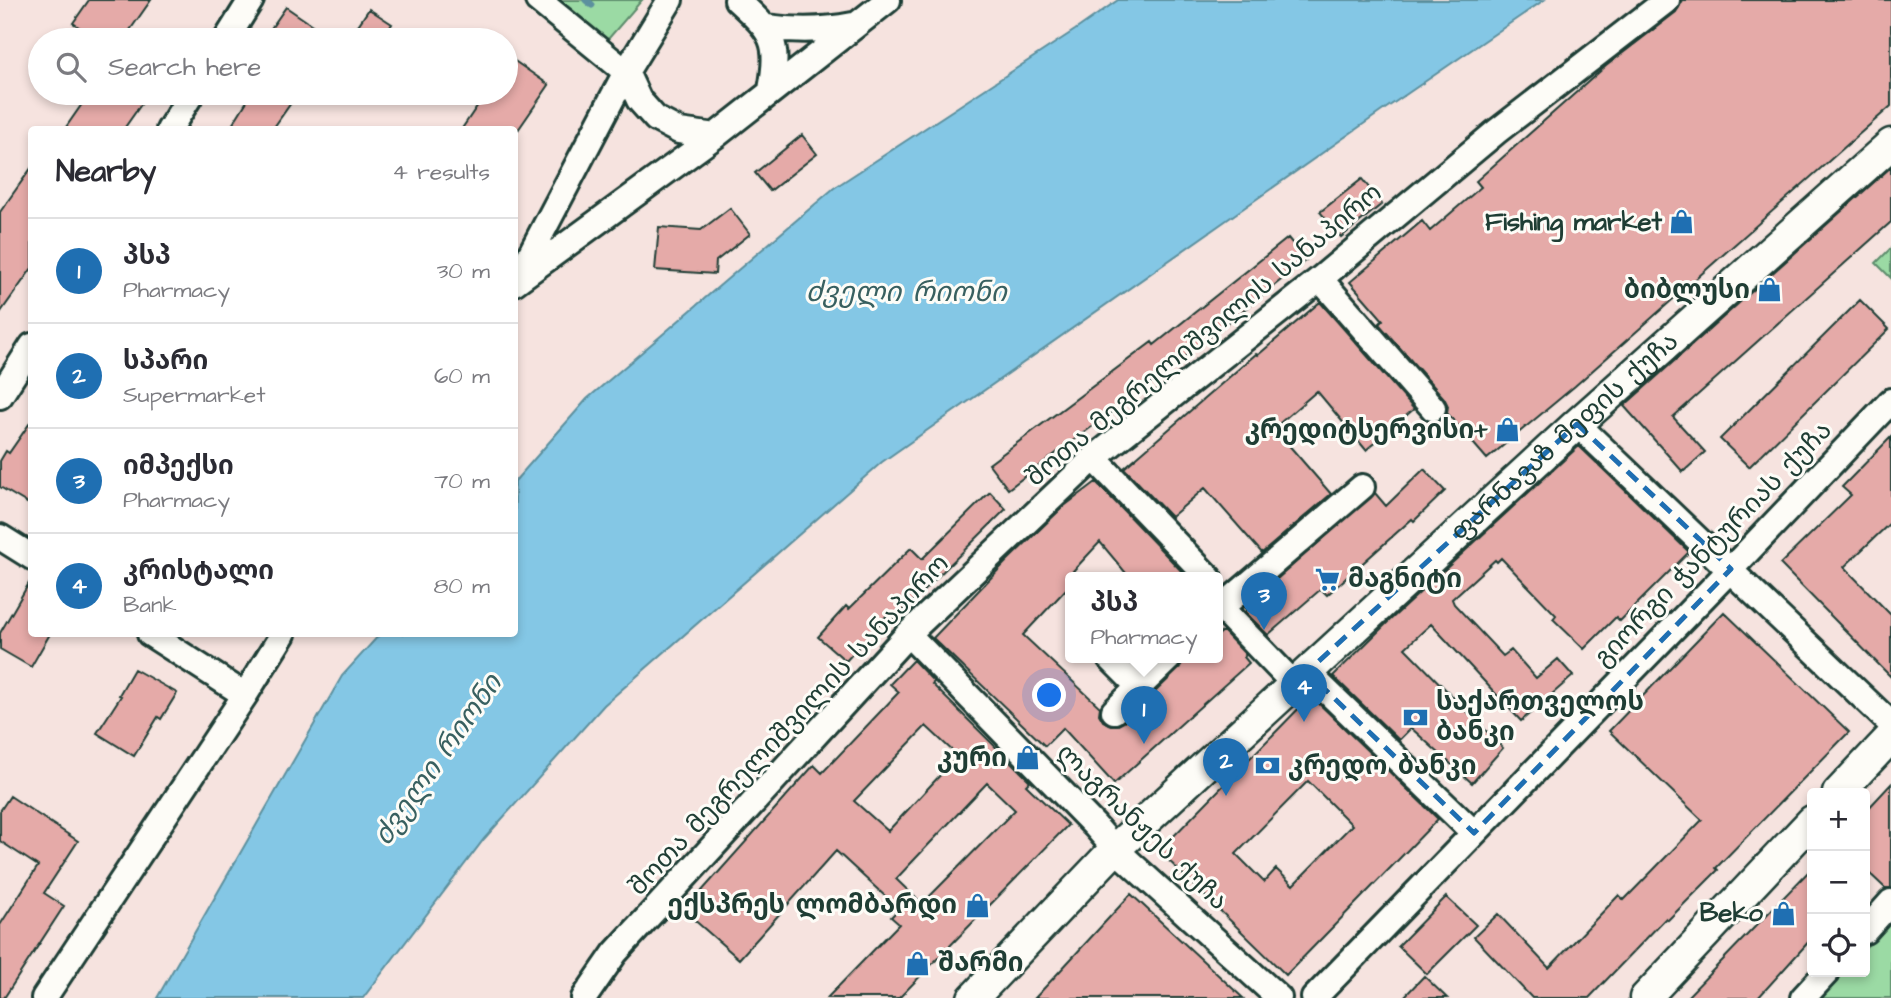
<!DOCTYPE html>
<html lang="en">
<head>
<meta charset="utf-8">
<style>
  body { margin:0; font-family:"Architects Daughter","Noto Sans Georgian",sans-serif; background:#f2f2f3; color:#2b2b33 }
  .controls { position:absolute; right:21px; bottom:21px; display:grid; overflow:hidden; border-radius:7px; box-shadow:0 4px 10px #0003 }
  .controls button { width:63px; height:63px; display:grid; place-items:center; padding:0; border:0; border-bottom:2px solid #e1e1e2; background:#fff; color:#2b2b33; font:35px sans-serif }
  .you { position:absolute; left:1050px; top:696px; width:24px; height:24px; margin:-18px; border:5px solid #fff; border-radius:50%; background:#1a73e8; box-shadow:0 0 0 10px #1a73e833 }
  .badge { display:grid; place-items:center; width:46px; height:46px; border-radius:50%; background:#1f6fb2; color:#fff; font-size:23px; font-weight:700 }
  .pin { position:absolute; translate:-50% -58px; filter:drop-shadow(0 2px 4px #0008) }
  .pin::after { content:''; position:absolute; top:37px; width:24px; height:21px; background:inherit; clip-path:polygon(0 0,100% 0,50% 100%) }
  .popup { position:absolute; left:1065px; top:572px; width:158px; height:91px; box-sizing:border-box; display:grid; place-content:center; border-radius:7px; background:#fff; filter:drop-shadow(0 2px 5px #0005); font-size:23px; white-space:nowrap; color:#7c7c81 }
  .popup b { font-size:26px; color:#2b2b33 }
  .popup::after { content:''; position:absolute; left:50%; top:100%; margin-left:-14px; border:14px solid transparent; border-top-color:#fff }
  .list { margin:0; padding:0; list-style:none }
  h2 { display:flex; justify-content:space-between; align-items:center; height:91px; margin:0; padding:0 28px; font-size:30px }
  h2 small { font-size:23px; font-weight:400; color:#7c7c81 }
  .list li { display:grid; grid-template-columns:46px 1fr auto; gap:21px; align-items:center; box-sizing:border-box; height:105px; padding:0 28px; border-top:2px solid #e1e1e2 }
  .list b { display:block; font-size:26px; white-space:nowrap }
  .list p { margin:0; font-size:23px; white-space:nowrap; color:#7c7c81 }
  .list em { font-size:23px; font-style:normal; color:#7c7c81 }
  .icon { flex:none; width:38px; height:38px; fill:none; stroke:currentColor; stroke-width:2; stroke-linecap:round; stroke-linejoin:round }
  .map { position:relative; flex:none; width:1891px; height:998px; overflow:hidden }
  .search { position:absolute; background:#fff; box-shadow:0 4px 10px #0003; left:28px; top:28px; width:490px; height:77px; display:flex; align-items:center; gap:18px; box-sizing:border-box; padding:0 24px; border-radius:38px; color:#7c7c81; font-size:26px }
  .panel { position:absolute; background:#fff; box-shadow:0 4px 10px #0003; left:28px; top:126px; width:490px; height:511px; border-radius:7px }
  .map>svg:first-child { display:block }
</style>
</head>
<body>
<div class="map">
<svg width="1891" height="998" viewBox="0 0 1891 998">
  <rect width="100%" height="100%" fill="#f6e3df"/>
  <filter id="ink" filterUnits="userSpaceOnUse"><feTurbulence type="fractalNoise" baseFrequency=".0143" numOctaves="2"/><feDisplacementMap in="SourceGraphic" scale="14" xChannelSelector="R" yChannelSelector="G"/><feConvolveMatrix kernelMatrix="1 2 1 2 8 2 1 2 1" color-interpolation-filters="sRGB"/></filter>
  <g filter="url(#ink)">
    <!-- green -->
    <path fill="#9bdaa4" stroke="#5d8c6c" stroke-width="2" d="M545 0H642L602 46Z
      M1891 248V278L1876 263Z
      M1891 920V998H1817L1842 972H1865V948Z"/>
    <!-- water -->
    <path fill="#84c7e5" stroke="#5c909e" stroke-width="2" d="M1118 0H1544L1382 111 882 462 604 705 484 839 363 998H157L342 676 380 634H514L515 481 587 399 834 188 1075 30Z"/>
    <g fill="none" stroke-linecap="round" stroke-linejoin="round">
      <!-- stream -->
      <path stroke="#5c909e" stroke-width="7" d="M586 0 592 5"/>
    </g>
    <!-- building -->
    <path fill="#e5aaa8" stroke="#1f3d34" stroke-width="2" fill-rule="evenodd" d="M89 0H151L123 40H98L73 23Z
      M1683 0H1891V106L1575 386 1487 459 1447 413 1448 406 1444 398 1379 324 1383 320 1350 282 1422 221 1430 231 1481 187 1476 181 1606 66 1676 12Z
      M286 7 334 40H263Z
      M369 9 392 24 382 40H365L353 33Z
      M506 55 549 85 518 130H461L486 93H506Z
      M66 93H149L123 130H64L82 104Z
      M252 93H298L272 130H229Z
      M802 135 817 154 770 191 755 173Z
      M32 167V268L0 313V212Z
      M1891 167V222L1673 417 1705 452 1683 472 1624 406Z
      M1362 179 1382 204 1341 237 1320 212Z
      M730 208 750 234 716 261 715 274 655 270 659 227 701 230Z
      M1288 238 1306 260 1171 368 1008 489 989 464 1152 342 1154 345Z
      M1860 300 1889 329 1749 467 1720 439Z
      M1320 302 1414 409 1366 450 1317 391 1274 428 1331 494 1262 553 1205 488 1171 517 1124 468 1256 354 1258 355Z
      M32 420V506L0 487V461L6 451 9 453Z
      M1891 437V522L1844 567 1891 615V677L1780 564 1851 495 1842 487Z
      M1579 446 1689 552 1620 621 1616 617 1584 649 1553 619 1556 615 1501 558 1497 562 1495 560 1452 599 1454 604 1503 656 1511 650 1536 678 1558 659 1573 676 1521 721 1431 624 1405 648 1503 748 1472 783 1411 728 1399 740 1333 676 1388 622Z
      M1424 469 1445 491 1414 521 1412 519 1327 595 1321 589 1268 635 1245 612 1247 610 1245 607 1375 493 1386 506Z
      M1096 482 1188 578H1130L1100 542 1073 571 1079 576 1070 578V585L1023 635 1100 707 1099 714 1103 721 1111 725H1118L1124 722 1179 669 1183 658H1217V636L1223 631 1246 655 1244 657 1249 663 1114 784 1063 728 1045 746 933 638 1006 562 1063 507Z
      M990 492 1006 509 895 619 889 613 846 661 818 637 846 606 849 609 911 548 922 559Z
      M32 578V634H50L31 667 0 649V633Z
      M1724 612 1849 732 1716 868 1718 870 1668 920 1666 918 1589 998H1532L1474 937 1498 914 1549 968 1619 895 1624 900 1702 820 1609 731Z
      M913 660 934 682 932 684 1030 781 1026 785 1068 825 899 998H827L899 924 891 917 899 909 836 851 739 959 684 911 814 765 822 773 899 692 890 684ZM926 726 958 756 888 831 854 801ZM987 783 1015 810 922 904 896 879Z
      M134 669 177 693 161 719 158 717 134 756 97 733 121 696 119 695Z
      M1311 696 1438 819 1286 975 1159 851ZM1308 781 1352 825 1293 885 1276 869 1264 882 1236 854Z
      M1891 784V888H1885L1865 869V812Z
      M10 796 78 841 44 893 64 906 4 998H0V925L38 866 0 841V811Z
      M1812 868V938L1758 998H1686Z
      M1131 894 1243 998H1035Z
      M1446 897 1476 925 1427 974 1398 946Z
      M1424 976 1447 998H1403Z"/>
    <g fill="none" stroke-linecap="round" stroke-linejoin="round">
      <defs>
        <path id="minor" d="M538 0 626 72 639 100 656 119 679 131 715 136
          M737 0C773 33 780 40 771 90
          M766 27C796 31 823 31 853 25
          M226 40 251 0
          M169 130 192 93
          M520 274 626 72 670 0
          M1320 279 1433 408
          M514 283 715 136 888 0
          M0 396 32 346
          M1577 424 1891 724
          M1094 458 1209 578
          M0 537 32 557
          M1230 600 1362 487
          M1221 608 1294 684
          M150 634 245 695
          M908 634 1095 826 1115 849 1279 998
          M1110 658 1139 687
          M1307 672 1474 833
          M1114 711 1169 658
          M1865 931 1891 902
          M44 998 245 695 283 634
          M584 998 615 953 908 634 1094 458 1320 279 1496 132 1667 0
          M1314 998 1731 569 1891 401
          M1803 998 1827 972"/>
        <g id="major">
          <path d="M1838 793 1891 737"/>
          <path id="s1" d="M973 998 1115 849 1577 424 1891 144"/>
          <path d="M1645 998 1812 821"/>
        </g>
      </defs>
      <!-- minor casing -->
      <use href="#minor" stroke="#1f3d34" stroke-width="30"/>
      <!-- major casing -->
      <use href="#major" stroke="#1f3d34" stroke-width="35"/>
      <!-- minor -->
      <use href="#minor" stroke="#fdfcf7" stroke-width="24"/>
      <!-- major -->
      <use href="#major" stroke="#fdfcf7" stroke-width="30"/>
    </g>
  </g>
  <!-- marked area -->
  <path fill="none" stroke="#1f6fb2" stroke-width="5" stroke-dasharray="14 9" stroke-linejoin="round" d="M1577 424 1731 569 1474 833 1307 672Z"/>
  <!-- icons -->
  <defs>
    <symbol id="shop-bare" viewBox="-9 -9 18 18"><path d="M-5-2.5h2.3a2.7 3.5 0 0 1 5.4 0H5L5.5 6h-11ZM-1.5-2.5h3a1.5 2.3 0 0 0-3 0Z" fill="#1f6fb2" stroke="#fdfcf7" stroke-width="2.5" paint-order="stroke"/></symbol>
    <symbol id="supermarket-bare" viewBox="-9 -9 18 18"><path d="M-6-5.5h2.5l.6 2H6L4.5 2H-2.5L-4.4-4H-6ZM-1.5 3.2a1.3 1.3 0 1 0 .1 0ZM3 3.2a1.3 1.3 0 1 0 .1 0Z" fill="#1f6fb2" stroke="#fdfcf7" stroke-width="2.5" paint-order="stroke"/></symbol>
    <symbol id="bank-bare" viewBox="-9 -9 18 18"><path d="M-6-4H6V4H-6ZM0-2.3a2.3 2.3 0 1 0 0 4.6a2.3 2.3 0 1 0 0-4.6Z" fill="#1f6fb2" stroke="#fdfcf7" stroke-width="2.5" paint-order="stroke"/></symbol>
  </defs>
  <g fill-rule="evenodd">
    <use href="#shop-bare" x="1664" y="204" width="35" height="35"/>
    <use href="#shop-bare" x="1752" y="272" width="35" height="35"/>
    <use href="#shop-bare" x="1490" y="412" width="35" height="35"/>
    <use href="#supermarket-bare" x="1310" y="562" width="35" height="35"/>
    <use href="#bank-bare" x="1398" y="700" width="35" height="35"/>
    <use href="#shop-bare" x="1010" y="740" width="35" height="35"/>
    <use href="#bank-bare" x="1250" y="748" width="35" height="35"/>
    <use href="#shop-bare" x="960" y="888" width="35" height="35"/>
    <use href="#shop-bare" x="1766" y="896" width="35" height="35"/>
    <use href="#shop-bare" x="900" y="946" width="35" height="35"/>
  </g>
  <g text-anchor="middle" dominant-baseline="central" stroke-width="6" stroke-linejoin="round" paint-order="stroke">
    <!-- poi labels -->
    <g font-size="26" font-weight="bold" fill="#1f3d34" stroke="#fdfcf7" text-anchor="end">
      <text x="1662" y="222">Fishing market</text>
      <text x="1750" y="290">ბიბლუსი</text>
      <text x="1488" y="430">კრედიტსერვისი+</text>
      <text x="1348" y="579" text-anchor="start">მაგნიტი</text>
      <text x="1436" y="702" text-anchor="start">საქართველოს<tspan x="1436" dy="30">ბანკი</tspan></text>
      <text x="1007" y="758">კური</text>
      <text x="1288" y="766" text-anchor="start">კრედო ბანკი</text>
      <text x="957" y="905">ექსპრეს ლომბარდი</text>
      <text x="1763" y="913">Beko</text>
      <text x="938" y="963" text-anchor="start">შარმი</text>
    </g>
    <!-- street labels -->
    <g font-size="26" fill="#1f3d34" stroke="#fdfcf7">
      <text transform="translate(1204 335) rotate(-40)">შოთა მეგრელიშვილის სანაპირო</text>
      <text stroke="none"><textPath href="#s1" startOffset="816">ფარნავაზ მეფის ქუჩა</textPath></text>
      <text transform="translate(1713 544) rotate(-46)">გიორგი ჭანტურიას ქუჩა</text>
      <text transform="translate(789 725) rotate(-47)">შოთა მეგრელიშვილის სანაპირო</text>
      <text transform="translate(1142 827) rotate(44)">ლაგრანჟეს ქუჩა</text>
    </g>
    <!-- water labels -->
    <g font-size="28" font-style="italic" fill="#386060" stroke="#fdfcf7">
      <text x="906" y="292">ძველი რიონი</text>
      <text transform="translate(438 760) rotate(-55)">ძველი რიონი</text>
    </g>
  </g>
</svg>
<div class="controls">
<button>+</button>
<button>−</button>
<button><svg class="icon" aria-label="locate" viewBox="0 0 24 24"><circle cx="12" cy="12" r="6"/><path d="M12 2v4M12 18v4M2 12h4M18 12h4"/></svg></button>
</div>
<div class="you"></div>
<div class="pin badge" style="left:1144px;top:744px">1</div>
<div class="popup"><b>პსპ</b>Pharmacy</div>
<div class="pin badge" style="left:1226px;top:796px">2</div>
<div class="pin badge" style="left:1264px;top:630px">3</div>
<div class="pin badge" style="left:1304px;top:722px">4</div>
<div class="search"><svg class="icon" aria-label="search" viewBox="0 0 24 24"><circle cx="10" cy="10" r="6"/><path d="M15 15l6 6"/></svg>Search here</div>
<section class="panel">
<h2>Nearby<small>4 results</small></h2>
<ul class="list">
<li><span class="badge">1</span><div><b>პსპ</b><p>Pharmacy</p></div><em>30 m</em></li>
<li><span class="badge">2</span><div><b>სპარი</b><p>Supermarket</p></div><em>60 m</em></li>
<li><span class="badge">3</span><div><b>იმპექსი</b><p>Pharmacy</p></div><em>70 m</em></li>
<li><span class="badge">4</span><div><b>კრისტალი</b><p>Bank</p></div><em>80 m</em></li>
</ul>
</section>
</div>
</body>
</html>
